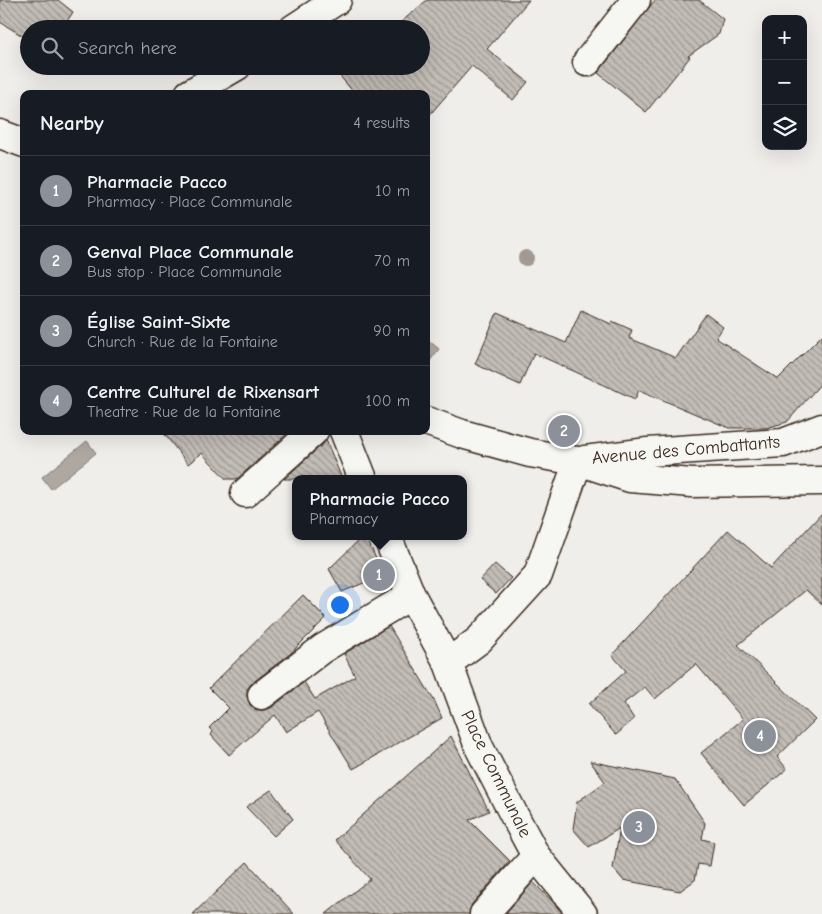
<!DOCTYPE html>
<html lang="en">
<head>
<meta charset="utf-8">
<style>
  body { margin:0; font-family:"Comic Neue",sans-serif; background:#242831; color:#f1f3f6 }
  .controls { position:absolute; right:15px; top:15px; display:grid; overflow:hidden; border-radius:10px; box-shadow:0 5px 20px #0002 }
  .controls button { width:45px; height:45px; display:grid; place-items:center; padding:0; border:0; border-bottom:1px solid #363941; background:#171b24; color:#f1f3f6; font:25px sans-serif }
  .you { position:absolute; left:339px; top:604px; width:18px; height:18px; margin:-12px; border:4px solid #fff; border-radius:50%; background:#1a73e8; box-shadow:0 0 0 8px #1a73e833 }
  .badge { display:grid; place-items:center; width:32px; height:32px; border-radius:50%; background:#8c9099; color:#fff; font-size:16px; font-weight:700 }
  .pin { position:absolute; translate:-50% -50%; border:2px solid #fff; box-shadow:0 1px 5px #0006 }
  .popup { position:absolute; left:292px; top:475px; width:175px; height:65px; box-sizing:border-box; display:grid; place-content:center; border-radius:10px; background:#171b24; filter:drop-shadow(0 1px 4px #0005); font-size:16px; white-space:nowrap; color:#9ea1a6 }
  .popup b { font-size:19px; color:#f1f3f6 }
  .popup::after { content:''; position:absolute; left:50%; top:100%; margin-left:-10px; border:10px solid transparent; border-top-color:#171b24 }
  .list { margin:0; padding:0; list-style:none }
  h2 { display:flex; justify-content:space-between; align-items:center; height:65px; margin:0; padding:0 20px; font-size:21px }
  h2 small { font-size:16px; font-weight:400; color:#9ea1a6 }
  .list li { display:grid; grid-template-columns:32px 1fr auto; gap:15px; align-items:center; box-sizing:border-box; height:70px; padding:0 20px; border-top:1px solid #363941 }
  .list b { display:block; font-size:19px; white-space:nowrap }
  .list p { margin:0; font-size:16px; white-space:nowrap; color:#9ea1a6 }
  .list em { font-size:16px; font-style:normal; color:#9ea1a6 }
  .icon { flex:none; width:28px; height:28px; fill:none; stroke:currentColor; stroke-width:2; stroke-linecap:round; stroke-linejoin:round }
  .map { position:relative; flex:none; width:822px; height:914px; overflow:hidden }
  .search { position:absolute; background:#171b24; box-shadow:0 5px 20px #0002; left:20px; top:20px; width:410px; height:55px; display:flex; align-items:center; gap:12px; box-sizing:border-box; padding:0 18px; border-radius:28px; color:#9ea1a6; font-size:19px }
  .panel { position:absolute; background:#171b24; box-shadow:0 5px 20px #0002; left:20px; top:90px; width:410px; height:345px; border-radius:10px }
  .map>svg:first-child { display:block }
</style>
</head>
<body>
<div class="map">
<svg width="822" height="914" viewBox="0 0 822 914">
  <defs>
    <pattern id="building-back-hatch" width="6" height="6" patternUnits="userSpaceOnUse" patternTransform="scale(1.25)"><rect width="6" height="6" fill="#c2bdb7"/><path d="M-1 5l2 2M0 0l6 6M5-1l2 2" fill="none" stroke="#9f9a94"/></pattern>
  </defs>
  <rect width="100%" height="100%" fill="#efeeea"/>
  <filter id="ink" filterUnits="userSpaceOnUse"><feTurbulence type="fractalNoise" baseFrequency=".02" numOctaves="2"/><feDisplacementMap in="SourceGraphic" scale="10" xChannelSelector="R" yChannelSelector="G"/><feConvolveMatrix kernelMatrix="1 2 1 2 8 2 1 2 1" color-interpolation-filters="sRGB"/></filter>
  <g filter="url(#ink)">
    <!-- water -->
    <path fill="#afa8a1" stroke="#81766d" d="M428 340 439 349 426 366V342Z
      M87 441 96 453 51 489 42 477Z"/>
    <!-- building -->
    <path fill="url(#building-back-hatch)" stroke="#3b2a1e" d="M0 0H58L73 12 62 29H29V40L0 22Z
      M427 0H529L487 49 528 82 513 100 472 66 426 119V94H355L339 75 349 66H421V29H393Z
      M655 0H699L723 19 719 34 688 56 690 57 646 112 598 73Z
      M581 310 611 324 612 321 632 330 629 338 676 358 706 314 723 327 716 338 778 379 822 335V382L787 422 766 428H729L639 390 635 399 534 353 520 385 475 364 497 313 566 343Z
      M162 431H290L237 479H226L202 453 188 464Z
      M326 440 342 479H284L324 443Z
      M822 513V605L806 590 738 645 815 720 777 757 787 769 744 805 701 753 743 719 696 664 655 699 645 687 624 703 634 719 616 735 589 704 626 671 612 655 728 530 771 568Z
      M363 536H366L383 575 342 592 329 569Z
      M495 564 511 578 496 594 480 580Z
      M303 595 326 618 290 654 252 683 247 689V697L250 705 256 710H264L271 708 304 682 315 699 355 676 344 654 389 626 435 702 442 718 353 769 318 712 286 732 275 715 229 755 211 735 213 732 209 728 229 708 209 688Z
      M451 736 489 811 469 820 510 861 472 904 469 914H326L370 879 335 840Z
      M590 761 675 779 705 823 702 839 714 842 710 866 698 864 695 880 680 891 623 880 613 868 620 828 589 847 573 829 577 802 605 782Z
      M271 790 293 819 274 836 246 807Z
      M247 862 294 914H193Z
      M533 882 552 901 563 914H505Z"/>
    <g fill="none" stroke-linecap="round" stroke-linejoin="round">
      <defs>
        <path id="minor" d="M293 29 337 0
          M587 62 636 0
          M189 94 237 66
          M0 134 24 143
          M426 421 462 434 530 453 578 461 630 478 692 483 822 481
          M344 431 363 479
          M585 460 648 452 783 443 822 428
          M245 493 314 431
          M387 536 411 595 448 663 479 747 514 815 536 856 583 914
          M448 663 479 640 538 575 578 461
          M262 695 322 649 411 595
          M484 914 536 856"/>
      </defs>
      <!-- minor casing -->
      <use href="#minor" stroke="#3b2a1e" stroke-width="31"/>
      <!-- minor -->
      <use href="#minor" stroke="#f6f6f2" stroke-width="28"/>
    </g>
    <!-- trees -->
    <circle fill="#a19992" cx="526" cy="258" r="8"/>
  </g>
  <g text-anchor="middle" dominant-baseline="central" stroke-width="5" stroke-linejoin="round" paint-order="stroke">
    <!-- street labels -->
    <g font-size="18" fill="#3b2a1e" stroke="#f6f6f2">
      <text transform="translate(686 450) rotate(-5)">Avenue des Combattants</text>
      <text transform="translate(496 774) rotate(64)">Place Communale</text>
    </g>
  </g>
</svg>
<div class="controls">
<button>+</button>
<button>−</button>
<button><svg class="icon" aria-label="layers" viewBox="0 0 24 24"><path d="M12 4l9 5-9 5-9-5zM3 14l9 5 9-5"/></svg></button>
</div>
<div class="you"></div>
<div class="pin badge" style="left:379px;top:575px">1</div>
<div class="popup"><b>Pharmacie Pacco</b>Pharmacy</div>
<div class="pin badge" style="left:564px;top:431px">2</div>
<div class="pin badge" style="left:639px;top:827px">3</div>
<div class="pin badge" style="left:760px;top:736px">4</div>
<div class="search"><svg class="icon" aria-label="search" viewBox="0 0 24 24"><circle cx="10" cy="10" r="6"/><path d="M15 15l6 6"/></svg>Search here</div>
<section class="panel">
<h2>Nearby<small>4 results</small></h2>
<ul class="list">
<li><span class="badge">1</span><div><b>Pharmacie Pacco</b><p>Pharmacy · Place Communale</p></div><em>10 m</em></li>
<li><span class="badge">2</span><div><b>Genval Place Communale</b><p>Bus stop · Place Communale</p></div><em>70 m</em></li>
<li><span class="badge">3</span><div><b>Église Saint-Sixte</b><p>Church · Rue de la Fontaine</p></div><em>90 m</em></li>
<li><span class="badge">4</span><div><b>Centre Culturel de Rixensart</b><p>Theatre · Rue de la Fontaine</p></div><em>100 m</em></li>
</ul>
</section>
</div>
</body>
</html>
